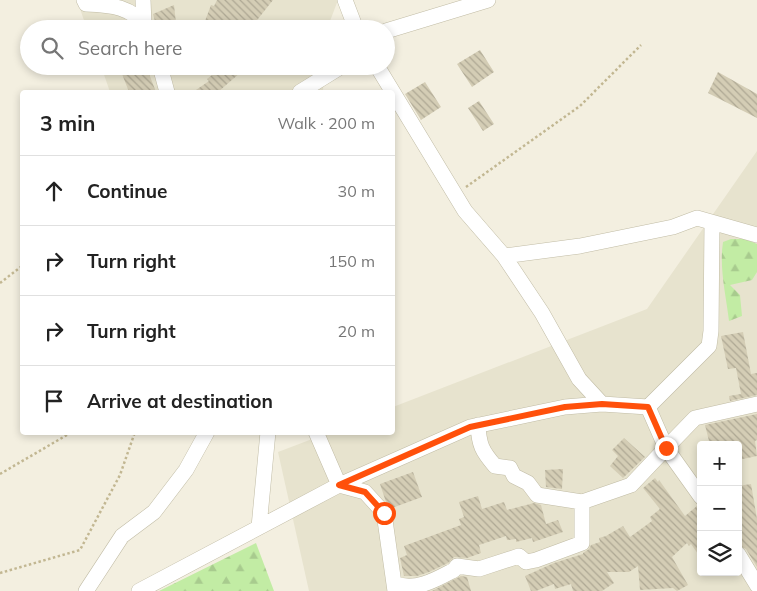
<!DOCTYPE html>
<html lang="en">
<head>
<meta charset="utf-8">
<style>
  body { margin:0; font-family:Mulish,sans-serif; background:#f6f6f6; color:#222 }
  .controls { position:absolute; right:15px; bottom:15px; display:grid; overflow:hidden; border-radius:5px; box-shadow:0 2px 8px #0003 }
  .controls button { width:45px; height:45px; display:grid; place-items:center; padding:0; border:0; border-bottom:1px solid #e0e0e0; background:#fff; color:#222; font:25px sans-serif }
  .stop { position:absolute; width:15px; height:15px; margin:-11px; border:4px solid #ff500b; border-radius:50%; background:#fff }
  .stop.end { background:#ff500b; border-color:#fff; box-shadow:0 1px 5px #0008 }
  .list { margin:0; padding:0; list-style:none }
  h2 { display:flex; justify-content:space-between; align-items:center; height:65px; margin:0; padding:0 20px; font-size:21px }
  h2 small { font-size:16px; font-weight:400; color:#767676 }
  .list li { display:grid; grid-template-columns:32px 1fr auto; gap:15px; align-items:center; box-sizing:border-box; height:70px; padding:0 20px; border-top:1px solid #e0e0e0 }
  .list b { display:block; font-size:19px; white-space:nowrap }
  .list em { font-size:16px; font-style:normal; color:#767676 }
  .icon { flex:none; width:28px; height:28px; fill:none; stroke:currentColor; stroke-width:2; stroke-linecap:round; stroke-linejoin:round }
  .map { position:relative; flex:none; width:757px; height:591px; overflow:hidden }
  .search { position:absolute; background:#fff; box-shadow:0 2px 8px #0003; left:20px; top:20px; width:375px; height:55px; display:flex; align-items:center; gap:12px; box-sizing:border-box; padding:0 18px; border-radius:28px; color:#767676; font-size:19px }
  .panel { position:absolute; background:#fff; box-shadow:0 2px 8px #0003; left:20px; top:90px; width:375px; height:345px; border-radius:5px }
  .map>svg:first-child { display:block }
</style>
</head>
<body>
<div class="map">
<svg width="757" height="591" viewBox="0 0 757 591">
  <defs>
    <pattern id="forest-firs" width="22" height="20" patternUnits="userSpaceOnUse" patternTransform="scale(1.25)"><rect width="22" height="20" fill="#c2eca4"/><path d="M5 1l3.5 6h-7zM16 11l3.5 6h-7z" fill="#a8cb8e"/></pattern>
    <pattern id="building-back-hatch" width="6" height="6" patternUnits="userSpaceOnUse" patternTransform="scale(1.25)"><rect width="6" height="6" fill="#d4cdb5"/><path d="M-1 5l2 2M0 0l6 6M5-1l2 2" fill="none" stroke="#aea894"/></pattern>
  </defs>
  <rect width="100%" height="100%" fill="#f3efe0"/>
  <!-- residential -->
  <path fill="#e7e3ce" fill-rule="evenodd" d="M77 0H338L327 29H87Z
    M101 66H324L323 92H110Z
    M757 151V591H309L278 452 328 433 392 432 393 407 647 309ZM701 445H738V572H701Z"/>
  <!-- forest -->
  <path fill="url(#forest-firs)" d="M731 239H745L757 244V272L752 280 730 285 740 295 742 316 729 321C726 295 719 268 723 242Z
    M256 543 274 591H159Z"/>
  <!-- building -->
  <path fill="url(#building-back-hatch)" d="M217 0H273L250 29H202L211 5 214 6Z
    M174 5 176 23 156 25 153 14Z
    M480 50 494 72 472 87 457 64Z
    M119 66H146L156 92H129Z
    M212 66H248L218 92H193L209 81 207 79 217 71Z
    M718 72 757 94V118L708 93Z
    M425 82 441 107 421 120 405 94Z
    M479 101 494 124 483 131 468 108Z
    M743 332 751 374 757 373V395L730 401 729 396 741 394 736 368 728 369 721 336Z
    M757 414V440L755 441 757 456 738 460V445H730L728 442 710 445 705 425Z
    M624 438 645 457 623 478 610 466 618 456 612 450Z
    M563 469 562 489 546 487 545 470Z
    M413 472 422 497 392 508 386 502 380 484Z
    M655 478 658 482 659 480 685 516 697 506H701V558L691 544 689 546 687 543 672 557 688 585 677 591 673 588 640 590 638 566 629 572H607L614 583 602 591H573L571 584 555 589 554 584 536 591H531L525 576 554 563 583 554V553L589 549 591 545 600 542 599 538 606 536 623 526 630 537 652 521 650 517 660 509 643 488Z
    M751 484 757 519V567L746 549 738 545V486Z
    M478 496 482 509 504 502 507 510 534 503 541 505 546 524 558 520 563 532 533 542 532 538 516 542V539L507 540 506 536 479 545 481 553 467 558 454 557 448 563 429 572 417 576H404L400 558 407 555 404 546 461 525 459 519 464 517 459 502Z
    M461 576 467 577 471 591H432Z"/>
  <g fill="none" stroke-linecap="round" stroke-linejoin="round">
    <defs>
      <path id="minor" d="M84 0 86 4C111 5 132 6 148 29
        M143 0 144 24
        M345 0 356 29
        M386 31 488 0
        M160 66 167 92
        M377 66 465 211 504 256 542 313 579 379 602 404 648 407 666 448 631 485 582 502V543L536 560 526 562 519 556 479 569 457 566 454 570C435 580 417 591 395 584
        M300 92 342 66
        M504 256 580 246 673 227 697 218 757 235
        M648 407 709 346 711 331 712 223
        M478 425C479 445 482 451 495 466L510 468 514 476 528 483 537 495 582 502
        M316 432 339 485 365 492 384 513 395 591
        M701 497 666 448 695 418 757 404
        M259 527 268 432
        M738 554 757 585
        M86 591 122 536 154 512 186 470 207 432
        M139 591 339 485 470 427 565 407 602 404"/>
    </defs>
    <!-- minor casing -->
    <use href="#minor" stroke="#c1bca5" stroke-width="16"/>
    <!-- path -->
    <path stroke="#c2b792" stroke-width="2.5" stroke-dasharray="2.5 2.5" stroke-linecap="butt" d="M466 187 580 106 641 45
      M0 283 22 266
      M0 474 72 432
      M0 573 80 550 120 475 135 432"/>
    <!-- minor -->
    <use href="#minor" stroke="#fff" stroke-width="15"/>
  </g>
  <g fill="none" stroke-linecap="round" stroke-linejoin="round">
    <!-- route -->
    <path stroke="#ff500b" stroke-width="6" d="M384 513 365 492 339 485 470 427 565 407 602 404 648 407 666 448"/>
  </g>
</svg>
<div class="controls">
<button>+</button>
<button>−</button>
<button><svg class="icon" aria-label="layers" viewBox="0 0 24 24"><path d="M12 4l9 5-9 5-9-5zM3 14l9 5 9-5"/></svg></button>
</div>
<div class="stop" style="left:384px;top:513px"></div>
<div class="stop end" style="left:666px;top:448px"></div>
<div class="search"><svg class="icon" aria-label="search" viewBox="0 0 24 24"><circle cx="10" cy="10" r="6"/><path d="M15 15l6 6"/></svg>Search here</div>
<section class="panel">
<h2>3 min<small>Walk · 200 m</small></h2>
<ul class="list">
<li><svg class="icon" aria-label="ahead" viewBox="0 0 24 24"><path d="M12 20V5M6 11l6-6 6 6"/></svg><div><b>Continue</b></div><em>30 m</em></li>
<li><svg class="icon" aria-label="right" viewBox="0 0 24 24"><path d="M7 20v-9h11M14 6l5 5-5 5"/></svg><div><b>Turn right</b></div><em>150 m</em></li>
<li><svg class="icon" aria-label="right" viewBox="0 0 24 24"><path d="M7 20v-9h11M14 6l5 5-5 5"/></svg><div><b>Turn right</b></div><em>20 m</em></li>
<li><svg class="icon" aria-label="arrive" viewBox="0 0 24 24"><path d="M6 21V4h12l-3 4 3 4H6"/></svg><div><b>Arrive at destination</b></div></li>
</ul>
</section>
</div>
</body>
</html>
